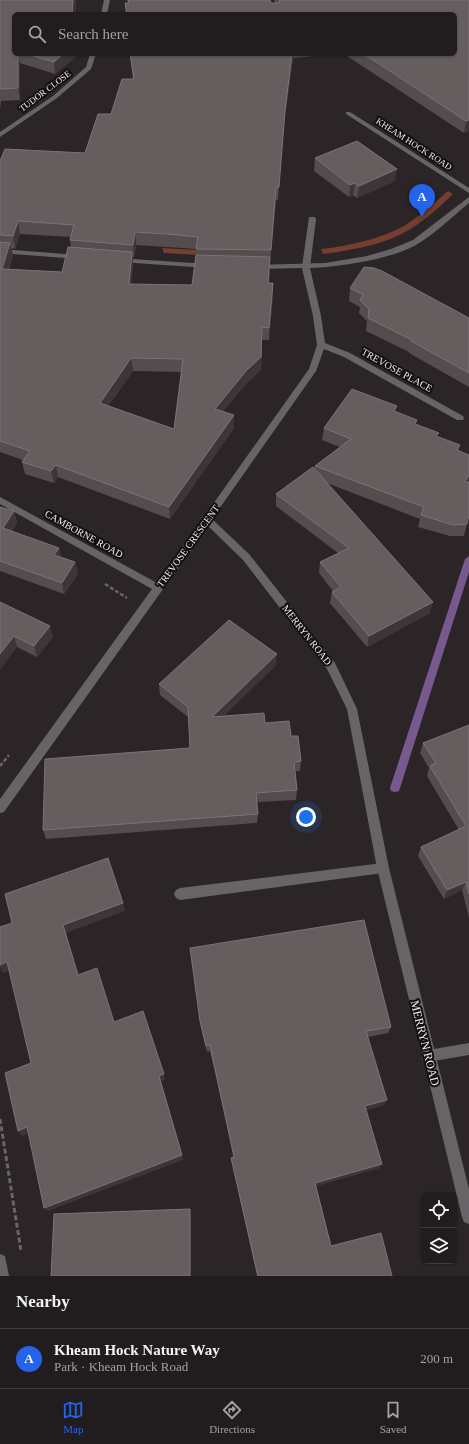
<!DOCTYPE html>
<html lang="en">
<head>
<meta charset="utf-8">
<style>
  body { margin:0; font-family:Georgia,serif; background:#292527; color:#f1f3f6 }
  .controls { position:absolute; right:12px; bottom:12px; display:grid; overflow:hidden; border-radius:6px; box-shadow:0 1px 3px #0004 }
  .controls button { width:36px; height:36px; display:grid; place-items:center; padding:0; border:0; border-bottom:1px solid #3e3a3c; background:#211c1e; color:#f1f3f6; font:20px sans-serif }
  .you { position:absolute; left:306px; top:817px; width:14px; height:14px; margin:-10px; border:3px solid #fff; border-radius:50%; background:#1a73e8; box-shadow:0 0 0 6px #1a73e833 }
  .badge { display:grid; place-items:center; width:26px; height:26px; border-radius:50%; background:#2563eb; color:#fff; font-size:13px; font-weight:700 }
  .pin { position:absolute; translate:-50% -33px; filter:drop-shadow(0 1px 2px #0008) }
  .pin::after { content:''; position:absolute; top:21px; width:14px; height:12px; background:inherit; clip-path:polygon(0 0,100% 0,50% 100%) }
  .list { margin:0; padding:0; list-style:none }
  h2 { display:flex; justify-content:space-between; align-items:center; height:52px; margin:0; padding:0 16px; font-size:17px }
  h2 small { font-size:13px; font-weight:400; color:#a2a1a4 }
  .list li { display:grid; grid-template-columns:26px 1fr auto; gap:12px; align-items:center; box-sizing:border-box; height:60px; padding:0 16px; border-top:1px solid #3e3a3c }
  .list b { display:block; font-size:15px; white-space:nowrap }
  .list p { margin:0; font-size:13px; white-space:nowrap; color:#a2a1a4 }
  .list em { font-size:13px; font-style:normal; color:#a2a1a4 }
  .icon { flex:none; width:22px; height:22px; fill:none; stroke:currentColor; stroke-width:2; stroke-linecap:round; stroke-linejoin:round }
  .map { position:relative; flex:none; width:469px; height:1276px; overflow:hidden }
  .search { position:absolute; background:#211c1e; box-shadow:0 1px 3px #0004; left:12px; right:12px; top:12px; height:44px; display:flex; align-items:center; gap:10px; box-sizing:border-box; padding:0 14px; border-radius:6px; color:#a2a1a4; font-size:15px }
  .sheet { height:112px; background:#211c1e }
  nav { display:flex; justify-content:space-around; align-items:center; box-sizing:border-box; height:56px; border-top:1px solid #3e3a3c; background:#211c1e; font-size:11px; color:#a2a1a4 }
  nav a { display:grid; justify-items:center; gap:2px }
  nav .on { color:#2563eb }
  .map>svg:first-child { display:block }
</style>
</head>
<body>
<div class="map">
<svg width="469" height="1276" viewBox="0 0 469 1276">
  <rect width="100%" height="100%" fill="#2c2528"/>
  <!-- green -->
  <path fill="#753e2e" d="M448 191 453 194C420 226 399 241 353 249 343 251 333 253 323 254L321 249C349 246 380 239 404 226 420 216 434 203 448 191Z
    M162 248 215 251 214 256 164 253Z"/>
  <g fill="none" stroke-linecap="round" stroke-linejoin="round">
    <!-- stream -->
    <path fill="#78598f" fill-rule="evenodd" d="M469 556V572L400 788 399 791 395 792 391 791 390 788 465 559Z"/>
    <!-- path-far1 -->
    <path stroke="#6a6467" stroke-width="2.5" stroke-dasharray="4 2" stroke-linecap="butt" d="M105 584 127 598
      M0 766 9 755"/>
    <!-- path -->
    <path stroke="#6a6467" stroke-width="3" stroke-dasharray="5 2.5" stroke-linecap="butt" d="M0 1119 21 1251"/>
    <!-- service -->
    <path fill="#676467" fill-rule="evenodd" d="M346 112H350L469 188V193L346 114Z
      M309 217H315L316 219 310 267 306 269 302 267Z
      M383 863 387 864 389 868 387 872 383 873 180 900 176 898 174 894 176 890 180 888Z
      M469 1043V1055L428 1062 423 1061 422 1056 423 1051 428 1050Z"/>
    <!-- minor -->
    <path fill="#676467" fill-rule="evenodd" d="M104 0H110L107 14H101Z
      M90 54H96L91 69 57 98 0 137V132L53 96 86 67Z
      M469 197V203C453 216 437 232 419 243 395 259 339 267 310 268L321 316 325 343 350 353 463 416 464 418 463 420H457L344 357 324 349 316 371 212 519 249 554 335 663 357 709 389 868 469 1189V1224L464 1222 462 1217 377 868 347 709 327 669 243 560 208 526 4 812 0 813V799L152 589 0 504V497L157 583 309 369 317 345 313 316 302 268 258 269H255V265L325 263 367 256 391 249 413 240Z
      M0 249 78 255 82 257 78 259 0 253Z
      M117 258 208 264 212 266 208 268 120 262H117Z
      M0 1254 5 1256 9 1276H0Z"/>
  </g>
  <!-- wall -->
  <path fill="#554c4d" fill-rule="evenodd" d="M0 0H76L75 14H14V54H79L55 74 20 63V100L1 101 0 110Z
    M127 0H270L271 3H275L274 0H469V131L464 133 344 54H455V14H126L125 3H128Z
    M130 54H337L293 58 284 123 278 200H276L270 263 269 283 273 296 269 340H262L261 370 246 384 223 411 234 415V428L170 519 58 477 54 483 25 474 22 462 23 460 0 452V161L85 153 111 114 133 79ZM20 234 71 237 70 240 71 248 62 272 9 269 13 256 12 248 15 249ZM136 245 167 247 196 249 197 255 192 285 131 284 133 265V257H134ZM133 371 182 372 174 429 108 406Z
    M315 158 395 181 357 198 353 195 349 197 314 171Z
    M350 288 469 318V387L409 353V352L366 331 367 321 359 313 360 307 349 301Z
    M396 412 416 425 438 437 460 445 458 451 468 482 467 524 464 536H450L418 527 420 519 327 483 430 613 367 647 330 603 332 592 333 591 319 573 320 562 338 553 276 506V494L314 469 315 466 340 447 322 440 324 428Z
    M0 507 14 511 17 523 12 531 59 548 61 557 75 562 78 574 64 594 0 571Z
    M0 602 53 637 37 657 17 647Z
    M276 665 224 716 265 723 291 736 301 761 300 771H295L297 790 296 800 257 802 258 814 257 823 46 839 43 830 190 748 188 717 160 695 159 684Z
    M469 725V918L462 890 444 899 418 856 421 847 459 830 427 776 429 768 420 753 423 743Z
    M190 948 391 1027 388 1033 368 1037 384 1105 366 1110 379 1168 316 1186 331 1246 392 1276H257L232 1162 231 1158 234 1157 210 1051 207 1052 201 1028Z"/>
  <!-- shaded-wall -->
  <path fill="#3d3537" d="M73 0H76L75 14H72Z
    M18 54 20 63V100L18 88Z
    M63 54H79L55 74 54 62Z
    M292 54H293V58L284 123 278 200 285 111Z
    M469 120V131L464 133 466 121Z
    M397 169 395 181 357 198 359 186Z
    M355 183 353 195 349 197 350 185Z
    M276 187V200L270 263 271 250Z
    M18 221 20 234 15 249 13 236Z
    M135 232 136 245 134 257 133 245Z
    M10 243 13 256 4 281 2 269Z
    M132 252 133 265 130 296 129 284Z
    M270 257V270L268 295V283Z
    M273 283V296L269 340V328Z
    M262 327 261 370 246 384 215 421V409Z
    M131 358 133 371 102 415 100 403Z
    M234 415V428L170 519 169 507Z
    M56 465 58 477 54 483 51 471Z
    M469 475V481L462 494 465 482Z
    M14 511 17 523 6 539 3 528Z
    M59 548 61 560 54 555Z
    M75 562 78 574 64 594 62 583Z
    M433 602 430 613 367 647 369 636Z
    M50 626 53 637 37 657 34 646Z
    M14 636 17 647 0 670V654Z
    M277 654 276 665 213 727 212 717Z
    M466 882 462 890 444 899 447 890Z
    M123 903 125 911 66 933 81 982 78 975 63 925Z
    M7 962 11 970 3 973 0 967V965Z
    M164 1074 165 1080 160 1081 159 1076Z
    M387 1100 384 1105 362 1111 365 1106Z
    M27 1127 31 1132 22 1136 18 1131Z
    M182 1155 183 1160 48 1211 44 1208Z
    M382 1164 379 1168 313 1187 315 1183Z
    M190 1209 191 1213V1276H190Z"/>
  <!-- building -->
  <path fill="#655d5e" stroke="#7b7375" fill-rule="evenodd" d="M0 0H73L72 14H14V54H18V88L0 89Z
    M128 0H270L271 3H278L280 1 279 0H469V120L466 121 364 54H455V14H127L125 3H129Z
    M27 54H63L54 62Z
    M130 54H292L285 111 279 187H276L271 250 196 249 198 237 167 234 135 232 133 245 70 240 74 225 18 221 13 236 0 235V161L5 149 85 153 98 114H111L122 79H134Z
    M357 141 397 169 359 186 355 183 350 185 315 158Z
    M0 242 10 243 2 269 62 272 68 247 132 252 129 284 192 285 196 255 270 257 268 283H273L269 328 262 327 261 357 246 371 215 409 234 415 169 507 56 465 51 471 22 462 30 451 0 441ZM131 358 183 359 174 429 100 403Z
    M364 267 374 268 382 271 469 318V373L411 341 412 340 368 318 369 309 360 300 363 295 350 288Z
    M352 389 397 406 394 411 417 420 415 424 439 433 436 436 460 445 457 450 469 455V475L465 482H469V515L467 524 453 525 421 515 424 507 315 466 351 439 324 428Z
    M313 467 433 602 369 636 332 592 341 587 320 562 349 548 276 494Z
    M0 507 14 511 3 528 59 548 54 555 75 562 62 583 0 561Z
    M0 602 50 626 34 646 14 636 0 654Z
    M229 620 277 654 212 717 264 713 265 723 289 721 291 736H298L301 761 294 762 297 790 256 793 258 814 43 830 45 759 190 748 188 707 159 684Z
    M469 725V894L466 882 447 890 421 847 466 826 430 766 436 763 423 743Z
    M108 858 123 903 63 925 78 975 97 968 114 1022 143 1011 164 1074 159 1076 182 1155 44 1208 27 1127 18 1131 5 1073 31 1063 7 962 0 965V927L12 923 5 894Z
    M364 920 391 1027 366 1031 387 1100 365 1106 382 1164 315 1183 331 1246 381 1233 392 1276H258L231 1158 234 1157 210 1045 206 1046 200 1021 190 948Z
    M190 1209V1276H51L54 1214Z"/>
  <g text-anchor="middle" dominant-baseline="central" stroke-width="4" stroke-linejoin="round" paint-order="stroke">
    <!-- far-street labels -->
    <g font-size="9" fill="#f0ebed" stroke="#120f10">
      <text transform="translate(45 91) rotate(-37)">TUDOR CLOSE</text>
      <text transform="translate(414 144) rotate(33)">KHEAM HOCK ROAD</text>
    </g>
    <!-- street labels -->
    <g font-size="10" fill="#f0ebed" stroke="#120f10">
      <text transform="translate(397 370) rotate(29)">TREVOSE PLACE</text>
      <text transform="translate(84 534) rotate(29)">CAMBORNE ROAD</text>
      <text transform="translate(188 546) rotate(-54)">TREVOSE CRESCENT</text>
      <text transform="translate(307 635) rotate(52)">MERRYN ROAD</text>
    </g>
    <!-- near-street labels -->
    <g font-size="12" fill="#f0ebed" stroke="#120f10">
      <text transform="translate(425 1043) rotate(76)">MERRYN ROAD</text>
    </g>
  </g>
</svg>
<div class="controls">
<button><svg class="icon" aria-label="locate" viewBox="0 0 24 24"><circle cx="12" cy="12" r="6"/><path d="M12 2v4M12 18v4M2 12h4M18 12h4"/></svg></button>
<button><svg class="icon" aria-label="layers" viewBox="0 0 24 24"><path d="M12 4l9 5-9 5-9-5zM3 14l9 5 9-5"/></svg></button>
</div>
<div class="you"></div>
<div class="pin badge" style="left:422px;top:217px">A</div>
<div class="search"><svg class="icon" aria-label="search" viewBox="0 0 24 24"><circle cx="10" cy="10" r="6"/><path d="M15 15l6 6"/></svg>Search here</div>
</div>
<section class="sheet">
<h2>Nearby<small></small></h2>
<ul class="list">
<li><span class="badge">A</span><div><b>Kheam Hock Nature Way</b><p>Park · Kheam Hock Road</p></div><em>200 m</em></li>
</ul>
</section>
<nav>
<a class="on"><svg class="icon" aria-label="map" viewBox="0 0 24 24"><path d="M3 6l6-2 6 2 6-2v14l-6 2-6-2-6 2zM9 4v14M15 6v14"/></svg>Map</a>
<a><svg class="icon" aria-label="directions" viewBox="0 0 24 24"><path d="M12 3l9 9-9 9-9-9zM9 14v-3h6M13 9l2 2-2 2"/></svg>Directions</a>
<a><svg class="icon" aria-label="saved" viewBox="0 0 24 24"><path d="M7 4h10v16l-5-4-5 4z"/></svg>Saved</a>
</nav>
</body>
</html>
